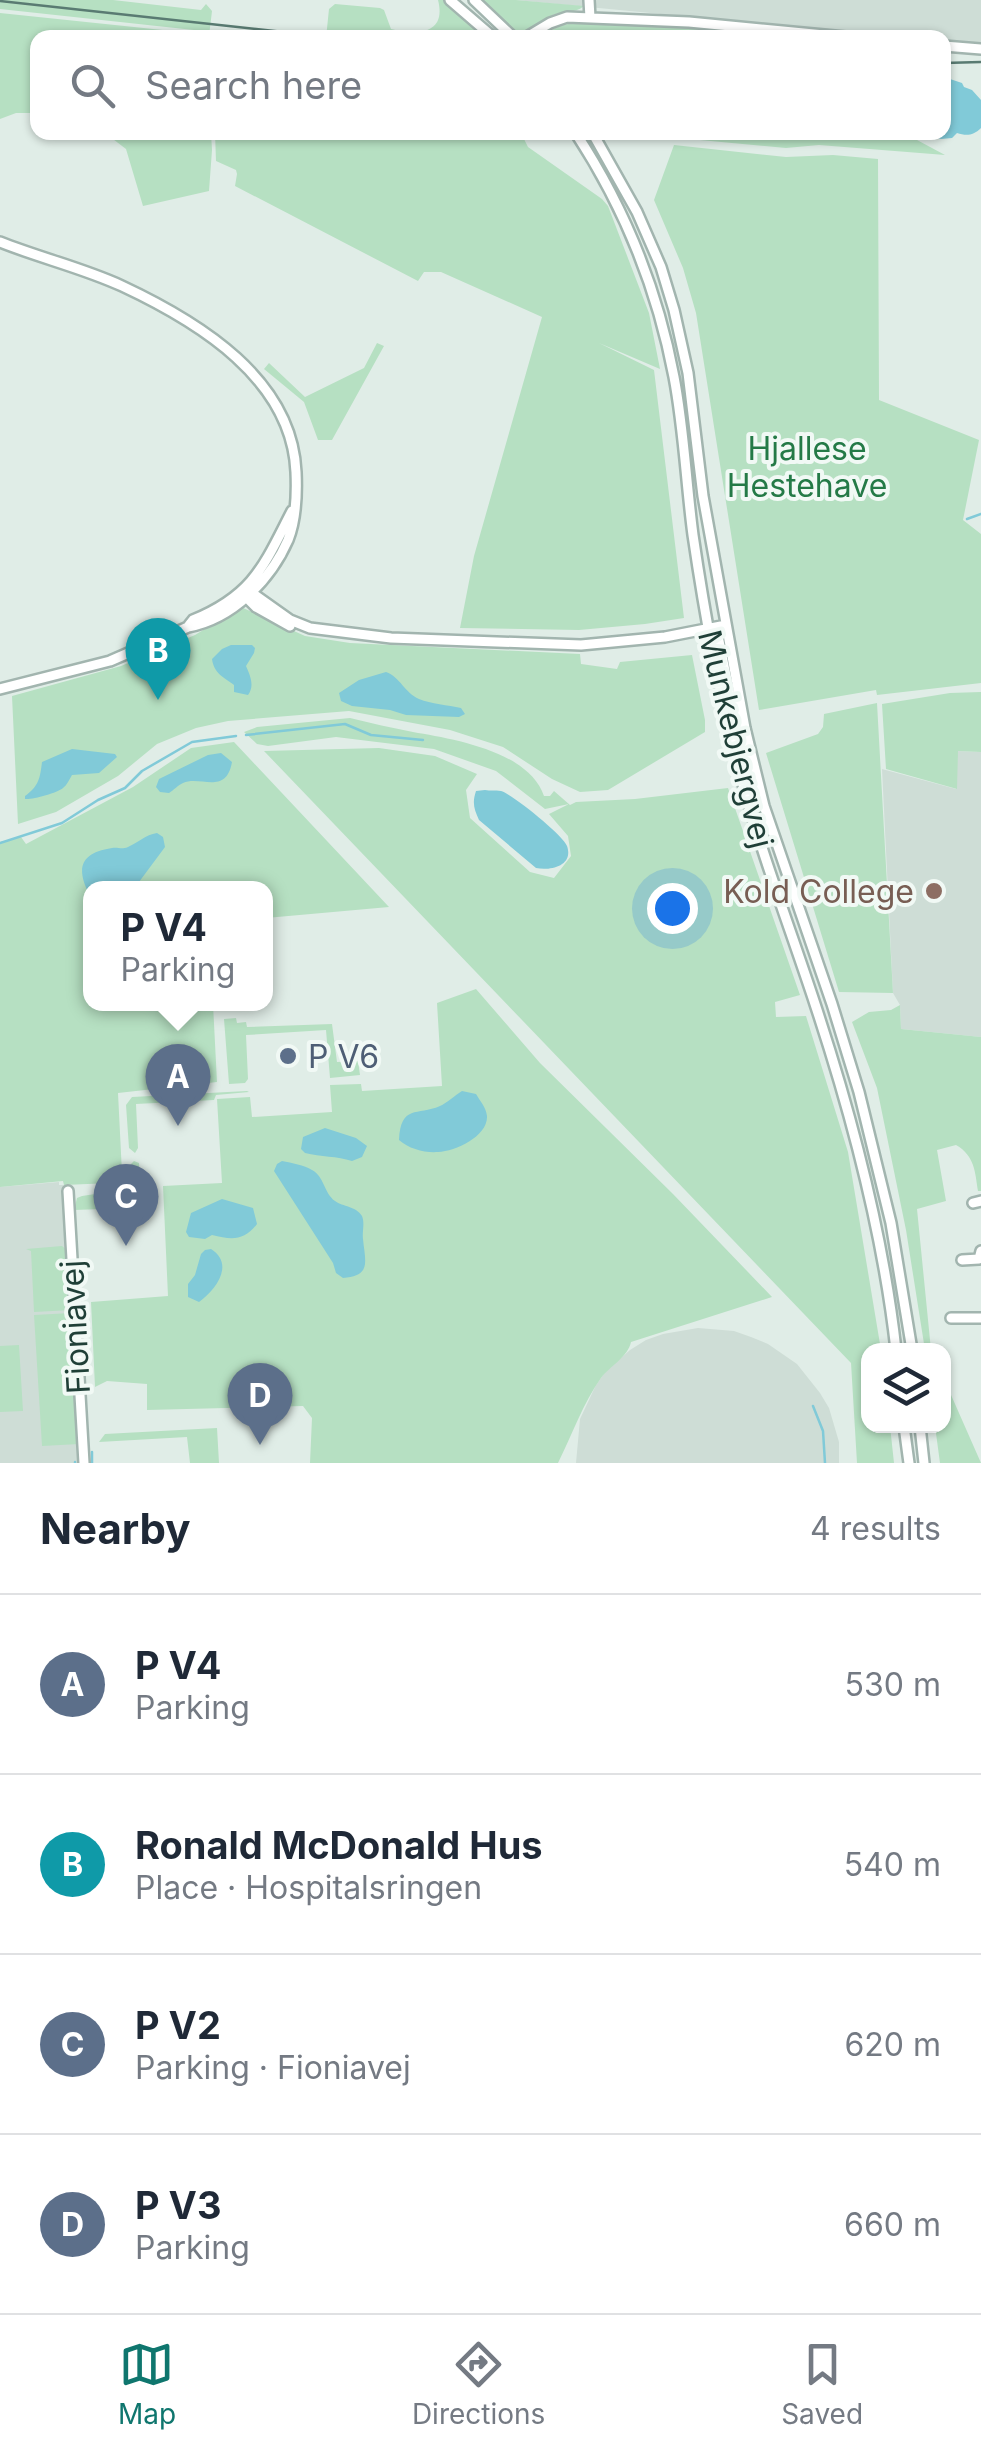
<!DOCTYPE html>
<html lang="en">
<head>
<meta charset="utf-8">
<style>
  body { margin:0; font-family:Inter,sans-serif; background:#f2f2f3; color:#1f2937 }
  .controls { position:absolute; right:30px; bottom:30px; display:grid; overflow:hidden; border-radius:20px; box-shadow:0 2px 8px #0004 }
  .controls button { width:90px; height:90px; display:grid; place-items:center; padding:0; border:0; border-bottom:2px solid #e0e1e3; background:#fff; color:#1f2937; font:50px sans-serif }
  .you { position:absolute; left:672px; top:908px; width:35px; height:35px; margin:-25px; border:8px solid #fff; border-radius:50%; background:#1a73e8; box-shadow:0 0 0 15px #1a73e833 }
  .badge { display:grid; place-items:center; width:65px; height:65px; border-radius:50%; background:#0f766e; color:#fff; font-size:32px; font-weight:700 }
  .pin { position:absolute; translate:-50% -82px; filter:drop-shadow(0 2px 5px #0008) }
  .pin::after { content:''; position:absolute; top:52px; width:35px; height:30px; background:inherit; clip-path:polygon(0 0,100% 0,50% 100%) }
  .popup { position:absolute; left:83px; top:881px; width:190px; height:130px; box-sizing:border-box; display:grid; place-content:center; border-radius:20px; background:#fff; filter:drop-shadow(0 2px 8px #0005); font-size:32px; white-space:nowrap; color:#747a83 }
  .popup b { font-size:38px; color:#1f2937 }
  .popup::after { content:''; position:absolute; left:50%; top:100%; margin-left:-20px; border:20px solid transparent; border-top-color:#fff }
  .list { margin:0; padding:0; list-style:none }
  h2 { display:flex; justify-content:space-between; align-items:center; height:130px; margin:0; padding:0 40px; font-size:42px }
  h2 small { font-size:32px; font-weight:400; color:#747a83 }
  .list li { display:grid; grid-template-columns:65px 1fr auto; gap:30px; align-items:center; box-sizing:border-box; height:180px; padding:0 40px; border-top:2px solid #e0e1e3 }
  .list b { display:block; font-size:38px; white-space:nowrap }
  .list p { margin:0; font-size:32px; white-space:nowrap; color:#747a83 }
  .list em { font-size:32px; font-style:normal; color:#747a83 }
  .icon { flex:none; width:55px; height:55px; fill:none; stroke:currentColor; stroke-width:2; stroke-linecap:round; stroke-linejoin:round }
  .map { position:relative; flex:none; width:981px; height:1463px; overflow:hidden }
  .search { position:absolute; background:#fff; box-shadow:0 2px 8px #0004; left:30px; right:30px; top:30px; height:110px; display:flex; align-items:center; gap:25px; box-sizing:border-box; padding:0 35px; border-radius:20px; color:#747a83; font-size:38px }
  .sheet { height:850px; background:#fff }
  nav { display:flex; justify-content:space-around; align-items:center; box-sizing:border-box; height:140px; border-top:2px solid #e0e1e3; background:#fff; font-size:28px; color:#747a83 }
  nav a { display:grid; justify-items:center; gap:5px }
  nav .on { color:#0f766e }
  .map>svg:first-child { display:block }
</style>
</head>
<body>
<div class="map">
<svg width="981" height="1463" viewBox="0 0 981 1463">
  <rect width="100%" height="100%" fill="#e0ede7"/>
  <!-- built -->
  <path fill="#ceddd6" d="M516 0H981V45L944 42V38L898 37Z
    M957 751 981 752V1037L901 1029 900 1005 893 993 882 769 956 789Z
    M59 1182V1185H64L80 1463H0V1187Z
    M698 1328 734 1331 751 1337 768 1344 797 1364 820 1393 829 1408 839 1442V1463H576L580 1419 595 1387 605 1372 630 1350 646 1340 663 1334Z"/>
  <!-- green -->
  <path fill="#b6e0c2" d="M0 0H113L201 10 206 4 212 11 209 36 203 31 0 9Z
    M438 0H444L488 38H326L329 9 335 4 380 8 384 10 391 29C416 35 447 35 438 0Z
    M480 0H516L584 6C575 14 565 10 553 15 544 19 536 30 526 33 513 36 490 9 480 0Z
    M0 13 201 34 205 37 38 38 37 113H16L0 119Z
    M600 22 675 25 676 27 781 37 541 38C557 22 578 22 600 22Z
    M105 133H211L212 150 209 191 143 206 126 149Z
    M215 133H521L528 147 602 199 608 206 649 313 660 369 599 343 654 370 684 618 645 624 579 630 460 628 474 556 542 317 441 272H424L418 281 235 186 237 174 236 170 216 161Z
    M625 133H904L945 155 819 145 786 148Z
    M674 145 786 157 833 155 878 159 879 400 979 440 963 520 981 534V683L877 695 876 690 759 710 696 313 683 268 654 200Z
    M377 343 384 346 332 440H318L304 402 264 369 269 363 305 397 364 368Z
    M241 607 305 636 350 643 580 654 581 664 617 669 620 662 692 655 705 720V732L608 790 580 792 552 779 503 747 450 730 349 711 228 721 196 728 157 744 118 776 56 812 18 824 12 696 121 666 195 635Z
    M981 692V752L958 751 957 789 886 769 882 704 950 693Z
    M877 703 893 993 839 992 766 753 818 734 823 727 824 714Z
    M350 718C371 723 392 728 413 732 453 739 529 751 544 796H550L554 791 570 805 576 802 635 799 728 788 800 995 775 1002 776 1017 806 1016 848 1152 881 1350H868V1426H890L894 1463H857L851 1363 264 751 379 748 435 756 477 774 466 790 470 818 530 872 554 878 571 856 568 836 549 814 569 804 545 809 496 771 434 749 336 737 268 746 257 744 244 732 257 727Z
    M234 742 389 907 266 918V888H90V1004H213L217 1082 118 1093 122 1173 120 1180 111 1183 64 1185 63 1181 0 1187V842L21 837 26 844 133 787 191 748Z
    M476 989 540 1063 673 1194 772 1297 631 1342C628 1357 610 1366 601 1378 583 1403 572 1435 558 1463H310L312 1418 303 1406 147 1410V1384L107 1381 95 1387 91 1302 168 1296 163 1186 222 1183 217 1099 250 1097 252 1117 332 1112 330 1085 361 1084 362 1091 442 1086 437 1003Z
    M900 1005 901 1029 981 1037V1191H978C975 1172 975 1156 956 1145L937 1150 946 1201 917 1209 931 1350H925L906 1230 877 1088 852 1022 869 1012 891 1010Z
    M236 1018 237 1023 246 1022 247 1027 332 1024 337 1062 358 1061 360 1075 330 1078 326 1030 246 1035 248 1079 245 1083 229 1084 224 1019Z
    M247 1091 249 1092 216 1095 214 1100 136 1104 138 1148 135 1153 129 1148 126 1105 132 1097Z
    M134 1161 139 1163 141 1195 129 1208 74 1210 77 1198 82 1196 128 1189 131 1183 130 1165Z
    M62 1246 68 1251 71 1310 34 1312 31 1251 26 1249Z
    M71 1313 79 1444 42 1446 34 1315Z
    M19 1345 23 1411 0 1412V1346Z
    M944 1379 981 1463H940L935 1426H944Z
    M217 1428 219 1463H190L187 1437 99 1442 105 1434Z"/>
  <!-- water -->
  <path fill="#81cad8" d="M944 77 962 83 964 87 972 90 981 100V128C973 136 966 136 957 133L952 138 941 139 924 133 944 132Z
    M231 645H252L255 648 254 653 246 666C250 675 255 686 248 695L234 692V685C224 677 214 674 212 659L222 649Z
    M386 672C400 677 405 693 419 699 431 704 448 705 461 708L465 714 459 717 406 715 390 710 352 706 341 701 339 693 359 680Z
    M72 749 115 754 117 757 99 773 72 775C69 780 67 785 63 788 57 793 32 800 25 799V796C39 786 40 778 42 762Z
    M221 753 232 762C226 796 200 775 183 783 178 785 174 790 169 793L160 792 156 787 159 779 208 755Z
    M485 790C490 791 495 790 501 791 512 794 563 835 567 846 574 866 550 871 536 868L479 820C474 809 472 803 476 791Z
    M157 833 163 837 165 847 139 882 140 888H90L89 894C76 868 80 853 112 848 119 847 121 850 128 847 139 842 145 835 157 833Z
    M462 1091 476 1094C480 1101 486 1107 487 1116 488 1136 456 1151 438 1152 425 1153 409 1149 399 1140 401 1104 417 1116 440 1106 447 1103 454 1096 462 1091Z
    M325 1128 356 1138 367 1146 362 1157 352 1161C337 1156 321 1157 305 1153L301 1149 303 1137Z
    M282 1161C292 1163 304 1165 312 1170 324 1176 324 1193 335 1201 343 1207 356 1206 362 1216 365 1223 362 1232 363 1239 365 1261 372 1276 343 1278L336 1273 333 1263 274 1171 277 1164Z
    M222 1199 253 1208 257 1224C244 1241 232 1240 212 1235L205 1239 189 1237 186 1232 191 1213Z
    M211 1249C235 1264 216 1290 199 1302L188 1297V1284L195 1275 201 1254 205 1250Z"/>
  <g fill="none" stroke-linecap="round" stroke-linejoin="round">
    <!-- stream -->
    <path stroke="#81cad8" stroke-width="2.5" d="M967 519 981 514
      M246 735 345 724 371 735 423 740
      M0 843 62 823 98 800 125 788 142 771 192 742 236 736
      M813 1406 823 1431 825 1463
      M92 1452V1463
      M75 1462V1463"/>
    <defs>
      <path id="minor" d="M450 0 494 38
        M474 0 514 38
        M589 0 590 18
        M525 38 550 23 567 17 689 22 856 38
        M944 46 981 49
        M575 132C625 208 657 287 674 377 684 429 686 482 693 535 704 610 717 684 736 758 757 842 788 922 815 1004 852 1116 883 1233 896 1350
        M592 132 637 212 661 267 674 310 688 373 703 496 745 728 764 806 832 1004 859 1092 891 1223 912 1350
        M0 242C40 258 83 268 122 286 199 322 292 379 296 472 297 494 296 520 288 540 270 581 232 619 188 627L110 661 0 689
        M242 591 252 593 290 620 310 628 391 638 581 645 665 637 726 625
        M245 596 256 607 290 626
        M189 625 193 620C254 595 264 565 292 511
        M709 630 718 636 733 711 750 771
        M68 1191 84 1463
        M973 1203 981 1201
        M962 1260 979 1259 981 1251
        M951 1318H981
        M904 1426 909 1463
        M920 1426 924 1463"/>
    </defs>
    <!-- minor casing -->
    <use href="#minor" stroke="#a2b5af" stroke-width="14"/>
    <!-- minor -->
    <use href="#minor" stroke="#fff" stroke-width="9"/>
    <!-- tram -->
    <path stroke="#597b72" stroke-width="2.5" d="M0 1 339 38
      M944 63 981 62"/>
  </g>
  <!-- markers -->
  <circle fill="#8d6e63" stroke="#f1f9f5" stroke-width="4" cx="934" cy="891" r="10"/>
  <circle fill="#5c6f8a" stroke="#f1f9f5" stroke-width="4" cx="288" cy="1056" r="10"/>
  <g text-anchor="middle" dominant-baseline="central" stroke-width="8" stroke-linejoin="round" paint-order="stroke">
    <!-- park labels -->
    <g font-size="32" fill="#247a47" stroke="#f1f9f5">
      <text x="807" y="448">Hjallese<tspan x="807" dy="37">Hestehave</tspan></text>
    </g>
    <!-- street labels -->
    <g font-size="32" fill="#1f3f37" stroke="#f1f9f5">
      <text transform="translate(736 739) rotate(76)">Munkebjergvej</text>
      <text transform="translate(75 1327) rotate(-93)">Fioniavej</text>
    </g>
    <!-- education labels -->
    <g font-size="32" fill="#785e54" stroke="#f1f9f5" text-anchor="end">
      <text x="914" y="891">Kold College</text>
    </g>
    <!-- service labels -->
    <g font-size="32" fill="#4e5e75" stroke="#f1f9f5" text-anchor="start">
      <text x="308" y="1056">P V6</text>
    </g>
  </g>
</svg>
<div class="controls">
<button><svg class="icon" aria-label="layers" viewBox="0 0 24 24"><path d="M12 4l9 5-9 5-9-5zM3 14l9 5 9-5"/></svg></button>
</div>
<div class="you"></div>
<div class="pin badge" style="left:178px;top:1126px;background:#5c6f8a">A</div>
<div class="popup"><b>P V4</b>Parking</div>
<div class="pin badge" style="left:158px;top:700px;background:#0f9aa8">B</div>
<div class="pin badge" style="left:126px;top:1246px;background:#5c6f8a">C</div>
<div class="pin badge" style="left:260px;top:1445px;background:#5c6f8a">D</div>
<div class="search"><svg class="icon" aria-label="search" viewBox="0 0 24 24"><circle cx="10" cy="10" r="6"/><path d="M15 15l6 6"/></svg>Search here</div>
</div>
<section class="sheet">
<h2>Nearby<small>4 results</small></h2>
<ul class="list">
<li><span class="badge" style="background:#5c6f8a">A</span><div><b>P V4</b><p>Parking</p></div><em>530 m</em></li>
<li><span class="badge" style="background:#0f9aa8">B</span><div><b>Ronald McDonald Hus</b><p>Place · Hospitalsringen</p></div><em>540 m</em></li>
<li><span class="badge" style="background:#5c6f8a">C</span><div><b>P V2</b><p>Parking · Fioniavej</p></div><em>620 m</em></li>
<li><span class="badge" style="background:#5c6f8a">D</span><div><b>P V3</b><p>Parking</p></div><em>660 m</em></li>
</ul>
</section>
<nav>
<a class="on"><svg class="icon" aria-label="map" viewBox="0 0 24 24"><path d="M3 6l6-2 6 2 6-2v14l-6 2-6-2-6 2zM9 4v14M15 6v14"/></svg>Map</a>
<a><svg class="icon" aria-label="directions" viewBox="0 0 24 24"><path d="M12 3l9 9-9 9-9-9zM9 14v-3h6M13 9l2 2-2 2"/></svg>Directions</a>
<a><svg class="icon" aria-label="saved" viewBox="0 0 24 24"><path d="M7 4h10v16l-5-4-5 4z"/></svg>Saved</a>
</nav>
</body>
</html>
